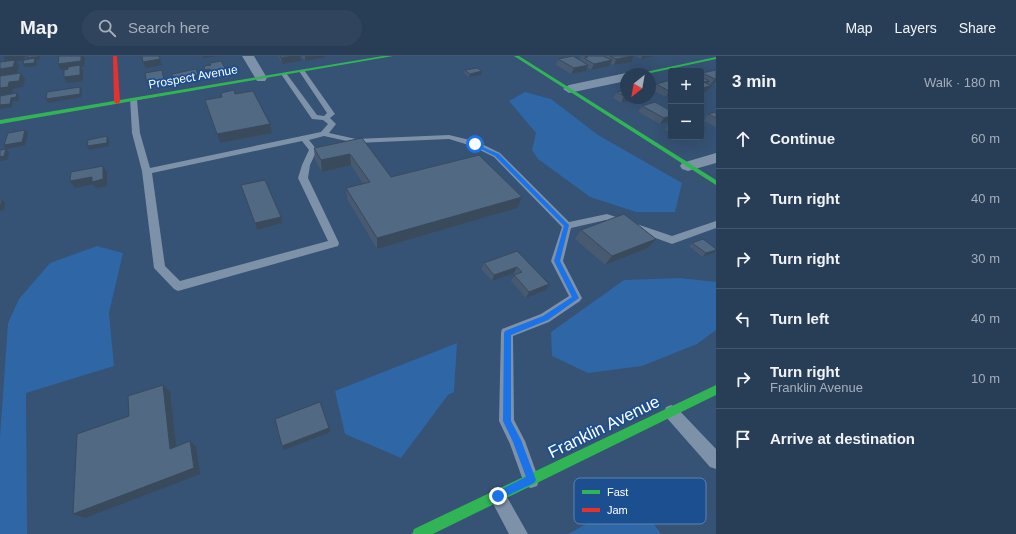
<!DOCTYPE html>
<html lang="en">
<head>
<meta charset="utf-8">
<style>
  body { margin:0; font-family:Arial,sans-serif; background:#30455d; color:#f1f3f6 }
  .controls { position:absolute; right:12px; top:12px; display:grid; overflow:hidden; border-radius:4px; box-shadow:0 4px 16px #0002 }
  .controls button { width:36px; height:36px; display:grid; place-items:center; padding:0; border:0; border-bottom:1px solid #44576d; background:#283e57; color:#f1f3f6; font:20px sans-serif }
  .compass { position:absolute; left:620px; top:12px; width:36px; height:36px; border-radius:50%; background:#283e57; box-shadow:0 4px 16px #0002; rotate:211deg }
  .stop { position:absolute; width:12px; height:12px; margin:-9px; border:3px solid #1a73e8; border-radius:50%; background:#fff }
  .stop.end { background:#1a73e8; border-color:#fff; box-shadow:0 1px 4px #0008 }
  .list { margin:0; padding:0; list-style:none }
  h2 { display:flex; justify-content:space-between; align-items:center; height:52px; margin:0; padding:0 16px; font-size:17px }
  h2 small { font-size:13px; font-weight:400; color:#a5aeba }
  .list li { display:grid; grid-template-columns:26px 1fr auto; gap:12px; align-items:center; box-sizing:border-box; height:60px; padding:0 16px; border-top:1px solid #44576d }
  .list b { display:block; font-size:15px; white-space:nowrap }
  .list p { margin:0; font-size:13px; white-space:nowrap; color:#a5aeba }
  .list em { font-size:13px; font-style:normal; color:#a5aeba }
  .icon { flex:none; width:22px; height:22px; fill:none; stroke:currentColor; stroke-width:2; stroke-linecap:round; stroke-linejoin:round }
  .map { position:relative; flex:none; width:716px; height:478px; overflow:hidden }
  header { display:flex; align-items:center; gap:24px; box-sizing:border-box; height:56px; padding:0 20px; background:#283e57; border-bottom:1px solid #44576d }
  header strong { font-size:19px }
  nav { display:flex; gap:22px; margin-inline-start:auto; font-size:14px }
  .search { width:280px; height:36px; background:#30455d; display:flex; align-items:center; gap:10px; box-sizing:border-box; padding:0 14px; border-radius:22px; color:#a5aeba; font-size:15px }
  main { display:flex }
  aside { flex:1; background:#283e57 }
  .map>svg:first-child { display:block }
</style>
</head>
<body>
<header>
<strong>Map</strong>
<div class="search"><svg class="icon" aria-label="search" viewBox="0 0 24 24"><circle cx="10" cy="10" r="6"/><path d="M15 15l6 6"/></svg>Search here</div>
<nav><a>Map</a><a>Layers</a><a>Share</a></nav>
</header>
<main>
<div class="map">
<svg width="716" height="478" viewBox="0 0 716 478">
  <rect width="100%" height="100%" fill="#365274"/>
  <!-- green -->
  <path fill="#2f66a5" d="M525 36 551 43 598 79 682 127 675 156H636L590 141 538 103 532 94 536 77 509 45Z
    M97 190 123 197 109 257 114 310 26 337 27 478H0V381L8 267 19 243 50 207Z
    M680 222 716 226V274L697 288 642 310 588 317 552 300 551 276 624 224Z
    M457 287 454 336 448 339 401 402 345 378 335 335Z
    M635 442 661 478H568Z"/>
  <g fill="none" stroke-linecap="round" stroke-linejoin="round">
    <!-- lane -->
    <path fill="#7d92a8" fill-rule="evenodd" d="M300 14H304L335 58 330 62 336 68 329 77 356 83 449 79 478 86 500 97 569 166 607 158 672 180 716 165V172L672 188 606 164 571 172 563 205 582 242 580 245 549 266 513 280 514 364 525 385 539 424 537 430 531 432 525 430 510 388 499 365 501 277 502 273 541 258 569 240 551 205 562 171 494 101 472 90 449 83 356 87 324 80 309 84 317 94 310 109 308 122 339 187 338 190 178 235 174 233 154 212 142 115 132 77 130 42 137 44 140 77 150 112 321 76 328 68 323 64 312 63 281 18 286 17 317 59 324 60 327 57 299 15ZM302 85 309 94 302 109 298 122 328 185 180 225 165 210 152 117Z
      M671 349 676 351 716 393V413L710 411 666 361 664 356 666 351Z
      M497 432 503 434 528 478H509L489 440 491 434Z"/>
    <!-- street -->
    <path fill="#7d92a8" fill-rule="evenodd" d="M242 0H254L267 22 265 25H257Z
      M626 17 629 18H626V25L569 37 563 33 569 29Z
      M716 97V107L688 115 682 113 680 110 682 107Z"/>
    <!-- fast -->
    <path fill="#30b455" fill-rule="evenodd" d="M383 0H393L0 68V64Z
      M514 0H519L716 124V129Z
      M716 1V3L646 18H636Z
      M716 329V339L433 478H412L414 473Z"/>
    <!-- jam -->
    <path fill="#e5322d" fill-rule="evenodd" d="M113 0H117L120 46 117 48 114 46Z"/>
  </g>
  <!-- wall -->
  <path fill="#475a72" d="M278 0H300L301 5 282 8Z
    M301 0H326V1L305 5Z
    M581 0H634L632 6 614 9 610 7 609 10 591 14 587 11 586 15 571 18 556 9 558 3 579 4Z
    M636 0H654L641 3Z
    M465 14 481 19 469 21 464 17Z
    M716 14V29L714 28 710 29 708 28 706 36 701 37V19L702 17Z
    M671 24V40L666 41 652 34 656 28Z
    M617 36 637 43 621 47 613 42Z
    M221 37 235 38 270 68 272 77 220 87 205 44 222 41Z
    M642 50 671 55 660 68 638 56Z
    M716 56V71L704 65 708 58Z
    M669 67H671V77L665 74Z
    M362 82 391 121 517 152 377 193 347 143 346 132 363 128 351 109 322 116 315 104 314 92Z
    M241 129 281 161 282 167 257 174Z
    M581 174 648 192 605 209 575 183Z
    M692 187 714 197 702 201 689 190Z
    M517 195 546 234 526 242 511 225 515 219 514 217 492 225 481 213 484 207Z"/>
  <!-- shaded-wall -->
  <path fill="#394a5c" d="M7 0H25L24 4 16 5 19 10 17 17 0 19V13L7 6 3 1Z
    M38 0H39L40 1 39 4H36L37 5 36 10 25 11 23 8 29 5 27 2Z
    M81 0H83L85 2 84 11H81L83 15V25L67 27 64 21 80 11 61 14 58 8Z
    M159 0 162 9 146 12 143 6Z
    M203 0H217L204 2Z
    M293 0H300L301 5 282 8 281 2Z
    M305 0H326V1L305 5Z
    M634 0 632 6 614 9 616 3Z
    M642 0H654L641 3Z
    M612 4 609 10 591 14 594 8Z
    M588 9 586 15 571 18 574 12Z
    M210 13 211 16 206 17 205 14Z
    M162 14 165 27 148 30 147 27Z
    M226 14V17L212 19 211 16Z
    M482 15 481 19 469 21 470 18Z
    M21 17 25 23 23 31 13 33 12 37 0 39V32L9 26Z
    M198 19 199 22 175 26 174 23Z
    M715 23H716V26L714 28 710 29Z
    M709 25 705 31 711 30 706 36 701 37V31L704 26Z
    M80 31 82 34 81 41 48 47 46 43Z
    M671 34V40L666 41 669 35Z
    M17 37 19 40 18 45H13L12 51 0 53V49L11 42Z
    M624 40H626V42H637V43L621 47Z
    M671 60V65L660 68 664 62Z
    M270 68 272 77 220 87 217 78Z
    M706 71 702 77 701 78V73Z
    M25 74 28 77 25 89 6 93 4 89Z
    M107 80 109 83V90L89 94 87 90Z
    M683 81H689L681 83Z
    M6 93 9 96 7 104 0 105V101Z
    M350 98 351 109 322 116 321 104Z
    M103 110 107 116V130L96 132 93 128 75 132 70 125Z
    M522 141 517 152 377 193V182Z
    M2 144 5 147 4 154 0 155V151Z
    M281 161 282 167 257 174 255 167Z
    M656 183 648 192 605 209 612 200Z
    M716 194 714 197 702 201 706 197Z
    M517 211 514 217 492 225 494 219Z
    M549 228 546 234 526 242 529 236Z
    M163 329 170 336 177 398 170 393Z
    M329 372 330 376 284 394 282 390Z
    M190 385 196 391 200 418 85 462 73 458Z"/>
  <!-- building -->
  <path fill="#526984" stroke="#394a5c" d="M28 0H38L37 1 27 2Z
    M59 0H81V5L58 8Z
    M142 0H159L160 3 143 6Z
    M280 0H293L281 2Z
    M573 0 588 9 574 12 558 3Z
    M585 0H603L612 4 594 8 584 2 588 1Z
    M610 0H633L616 3Z
    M35 2 34 7 23 8 24 4Z
    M15 4 13 11 0 13V6Z
    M221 5 226 14 211 16 210 13 205 14 204 10 211 9 210 7Z
    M80 9V19L64 21V14L68 13V11Z
    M477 12 482 15 470 18 465 14Z
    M196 13 198 19 174 23 172 18Z
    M162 14 164 24 147 27 145 17Z
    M716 14V23H715L702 17Z
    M21 17 19 25 9 26 8 31 0 32V20Z
    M701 21 709 25 704 26 711 30 701 32Z
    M671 24V34L669 35 656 28Z
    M80 31V38L46 43 47 36Z
    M234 34 235 38 253 35 270 68 217 78 205 44 222 41 221 37Z
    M626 34V40H624L617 36Z
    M17 37 16 41 11 42 10 48 0 49V40Z
    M655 46 671 55V60L664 62 642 50Z
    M716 56V62L708 58Z
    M701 68 706 71 701 73Z
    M25 74 22 86 4 89 8 77Z
    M107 80V87L87 90 88 84Z
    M362 82 391 121 479 99 522 141 377 182 346 132 370 126 350 98 321 104 314 92Z
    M6 93 4 100 0 101V94Z
    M103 110V123L92 126V121L70 125 71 116Z
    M265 124 281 161 255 167 241 129Z
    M0 144H2L0 151Z
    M624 158 656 183 612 200 581 174Z
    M703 183 716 193V194L706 197 692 187Z
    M517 195 549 228 529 236 514 219 522 216 517 211 494 219 484 207Z
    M163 329 170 393 190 385 194 412 73 458 77 378 129 360 128 340Z
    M320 346 329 372 282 390 275 363Z"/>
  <!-- route -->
  <path fill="#1a73e8" d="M473 87 499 98 569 169 560 205 579 242 548 264 511 279V365L521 384 536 424 534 427 498 444 493 440 494 437 526 421 513 386 503 365 504 277 505 275 543 260 572 241 554 205 564 170 495 100 473 89Z"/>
  <g text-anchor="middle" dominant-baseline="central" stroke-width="3.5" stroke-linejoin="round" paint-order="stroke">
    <!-- far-street labels -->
    <g font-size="12" fill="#fff" stroke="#1b4f8f">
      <text transform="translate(193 21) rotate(-10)">Prospect Avenue</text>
    </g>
    <!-- near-street labels -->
    <g font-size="17" fill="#fff" stroke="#1b4f8f">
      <text transform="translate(604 371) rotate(-26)">Franklin Avenue</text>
    </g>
  </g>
  <!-- legend -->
  <rect x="574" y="422" width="132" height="46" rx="6" fill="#1b4f8f" stroke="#5f84b1" stroke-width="1"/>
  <rect x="582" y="434" width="18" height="4" fill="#30b455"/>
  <rect x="582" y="452" width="18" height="4" fill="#e5322d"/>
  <g font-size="11" fill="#fff">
    <text x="607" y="440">Fast</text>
    <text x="607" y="458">Jam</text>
  </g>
</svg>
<div class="controls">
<button>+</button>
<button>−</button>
</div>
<svg class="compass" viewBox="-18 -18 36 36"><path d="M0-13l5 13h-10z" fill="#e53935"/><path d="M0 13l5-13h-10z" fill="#a5aeba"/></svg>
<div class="stop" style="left:475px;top:88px"></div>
<div class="stop end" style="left:498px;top:440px"></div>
</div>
<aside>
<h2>3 min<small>Walk · 180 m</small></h2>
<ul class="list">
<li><svg class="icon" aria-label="ahead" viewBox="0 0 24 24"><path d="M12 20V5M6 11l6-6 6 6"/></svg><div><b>Continue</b></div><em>60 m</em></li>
<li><svg class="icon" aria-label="right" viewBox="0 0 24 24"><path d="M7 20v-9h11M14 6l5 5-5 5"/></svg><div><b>Turn right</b></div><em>40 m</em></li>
<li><svg class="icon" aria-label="right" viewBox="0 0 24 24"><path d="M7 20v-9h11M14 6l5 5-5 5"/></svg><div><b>Turn right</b></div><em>30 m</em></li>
<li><svg class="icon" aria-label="left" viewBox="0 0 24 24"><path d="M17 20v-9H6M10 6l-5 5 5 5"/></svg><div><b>Turn left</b></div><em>40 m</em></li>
<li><svg class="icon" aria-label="right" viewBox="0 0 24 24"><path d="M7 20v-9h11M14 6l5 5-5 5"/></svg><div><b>Turn right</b><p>Franklin Avenue</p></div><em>10 m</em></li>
<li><svg class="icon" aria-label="arrive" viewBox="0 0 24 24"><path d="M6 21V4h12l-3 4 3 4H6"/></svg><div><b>Arrive at destination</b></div></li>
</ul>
</aside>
</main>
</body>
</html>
